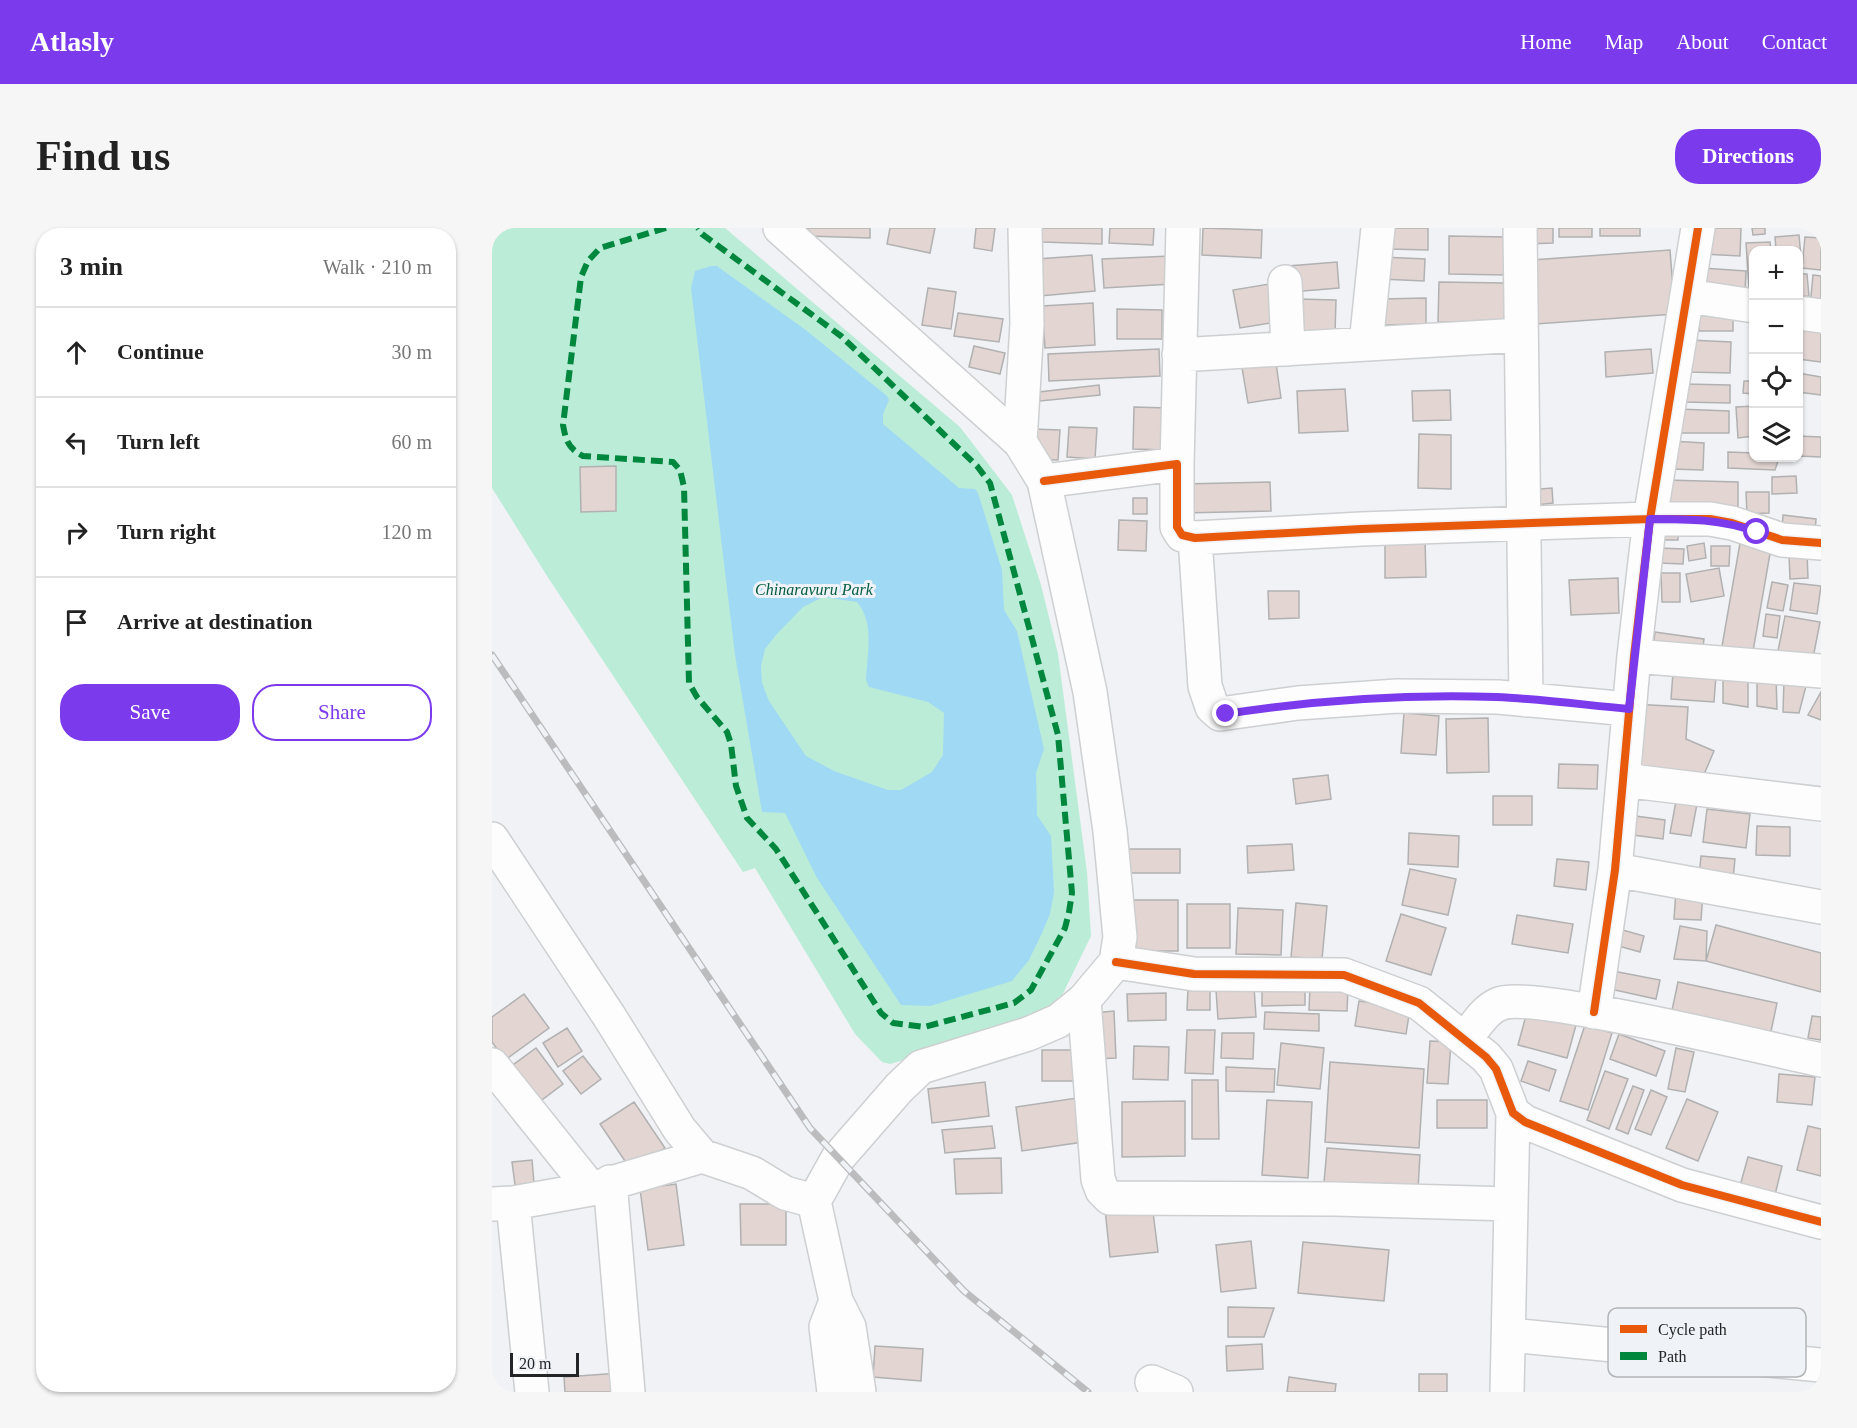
<!DOCTYPE html>
<html lang="en">
<head>
<meta charset="utf-8">
<style>
  body { margin:0; font-family:"Times New Roman",serif; background:#f6f6f6; color:#222 }
  .controls { position:absolute; right:18px; top:18px; display:grid; overflow:hidden; border-radius:12px; box-shadow:0 2px 4px #0004 }
  .controls button { width:54px; height:54px; display:grid; place-items:center; padding:0; border:0; border-bottom:2px solid #e0e0e0; background:#fff; color:#222; font:30px sans-serif }
  .scale { position:absolute; left:18px; bottom:15px; width:69px; box-sizing:border-box; padding-left:6px; border:3px solid #232425; border-top:0; font-size:16px; line-height:21px; white-space:nowrap; color:#232425; -webkit-text-stroke:4px #eff2f6; paint-order:stroke }
  .stop { position:absolute; width:18px; height:18px; margin:-14px; border:4px solid #7c3aed; border-radius:50%; background:#fff }
  .stop.end { background:#7c3aed; border-color:#fff; box-shadow:0 2px 6px #0008 }
  .list { margin:0; padding:0; list-style:none }
  h2 { display:flex; justify-content:space-between; align-items:center; height:78px; margin:0; padding:0 24px; font-size:26px }
  h2 small { font-size:20px; font-weight:400; color:#767676 }
  .list li { display:grid; grid-template-columns:39px 1fr auto; gap:18px; align-items:center; box-sizing:border-box; height:90px; padding:0 24px; border-top:2px solid #e0e0e0 }
  .list b { display:block; font-size:22px; white-space:nowrap }
  .list em { font-size:20px; font-style:normal; color:#767676 }
  .actions { display:flex; gap:12px; padding:18px 24px }
  .actions a { flex:1; padding:14px 0; border:2px solid #7c3aed; border-radius:24px; text-align:center; font-size:21px; color:#7c3aed }
  .actions .main { background:#7c3aed; color:#fff }
  .icon { flex:none; width:33px; height:33px; fill:none; stroke:currentColor; stroke-width:2; stroke-linecap:round; stroke-linejoin:round }
  .map { position:relative; flex:none; width:1329px; height:1164px; overflow:hidden; border-radius:24px }
  header { display:flex; align-items:center; gap:36px; box-sizing:border-box; height:84px; padding:0 30px; background:#7c3aed; color:#fff }
  header strong { font-size:28px }
  nav { display:flex; gap:33px; margin-inline-start:auto; font-size:21px }
  .intro { display:flex; align-items:center; justify-content:space-between; box-sizing:border-box; height:144px; padding:0 36px }
  h1 { margin:0; font-size:42px }
  .button { padding:15px 27px; border-radius:24px; background:#7c3aed; color:#fff; font-size:21px; font-weight:700 }
  main { display:flex; gap:36px; padding:0 36px }
  aside { flex:1; background:#fff; border-radius:24px; box-shadow:0 2px 4px #0004 }
  .map>svg:first-child { display:block }
</style>
</head>
<body>
<header>
<strong>Atlasly</strong>
<nav><a>Home</a><a>Map</a><a>About</a><a>Contact</a></nav>
</header>
<div class="intro"><h1>Find us</h1><a class="button">Directions</a></div>
<main>
<aside>
<h2>3 min<small>Walk · 210 m</small></h2>
<ul class="list">
<li><svg class="icon" aria-label="ahead" viewBox="0 0 24 24"><path d="M12 20V5M6 11l6-6 6 6"/></svg><div><b>Continue</b></div><em>30 m</em></li>
<li><svg class="icon" aria-label="left" viewBox="0 0 24 24"><path d="M17 20v-9H6M10 6l-5 5 5 5"/></svg><div><b>Turn left</b></div><em>60 m</em></li>
<li><svg class="icon" aria-label="right" viewBox="0 0 24 24"><path d="M7 20v-9h11M14 6l5 5-5 5"/></svg><div><b>Turn right</b></div><em>120 m</em></li>
<li><svg class="icon" aria-label="arrive" viewBox="0 0 24 24"><path d="M6 21V4h12l-3 4 3 4H6"/></svg><div><b>Arrive at destination</b></div></li>
</ul>
<div class="actions"><a class="main">Save</a><a>Share</a></div>
</aside>
<div class="map">
<svg width="1329" height="1164" viewBox="0 0 1329 1164">
  <rect width="100%" height="100%" fill="#f0f2f5"/>
  <!-- green -->
  <path fill="#bbecd7" d="M0 0H233L468 199 520 267 549 357 566 426 595 644 599 708 561 786 398 836 390 834 363 806 263 640 251 644 55 348 0 260Z"/>
  <!-- water -->
  <path fill="#a0d9f4" fill-rule="evenodd" d="M219 38H225L315 103 395 168 397 172 391 186V196L467 260 483 261 486 265 510 342 512 382 525 403 552 521 544 545 545 587 559 608 562 664 558 686 550 705 537 732 520 753 438 778 409 777 325 650 293 585 270 584 243 427 199 60 203 43ZM331 369 365 374C383 395 375 426 374 452L377 459 436 474 452 485 451 527 440 544 409 562H396L342 543 314 528 277 473 270 455 269 438 273 421 284 407 311 379Z"/>
  <!-- building -->
  <path fill="#e2d5d2" stroke="#b1b1b2" stroke-width="1.5" d="M315 0H378V10L315 8Z
    M398 0H443L438 25 395 16Z
    M484 0H503L500 23 482 20Z
    M550 0H610V16L550 14Z
    M618 0H662L661 17 617 15Z
    M711 0 770 2 769 30 710 27Z
    M896 0H936V22L896 21Z
    M1033 0H1061V15L1034 16Z
    M1067 0H1100V9H1067Z
    M1108 0H1148V8H1108Z
    M1212 0H1249L1248 28 1210 26Z
    M1260 0H1273V6L1261 7Z
    M1307 7 1310 40H1306V22H1284L1283 9Z
    M957 8 1015 9 1014 47 957 46Z
    M1313 9 1329 10V42L1310 40Z
    M1278 14 1279 22H1262V60H1257L1254 15Z
    M1178 22 1183 86 1044 96 1040 32Z
    M600 27 603 63 548 68 545 31Z
    M678 28 680 56 612 60 610 31Z
    M891 29 933 31 932 53 889 51Z
    M845 34 847 60 799 64 796 38Z
    M1210 40 1254 43 1253 66 1209 64Z
    M1306 46H1315L1317 68 1306 69Z
    M1321 47 1329 48V81L1318 79Z
    M947 54 1013 55 1012 95 946 94Z
    M777 56 784 94 748 100 741 62Z
    M436 60 464 64 459 101 430 97Z
    M934 70V96L888 97V71Z
    M806 71 844 72 843 106 806 105Z
    M601 75 603 117 553 120 550 78Z
    M625 81 670 82V111H625Z
    M466 85 511 91 507 114 462 108Z
    M1207 85H1241V103H1207Z
    M1306 97 1329 100V134L1306 131Z
    M1198 112 1239 114 1238 145 1197 144Z
    M482 118 513 125 508 146 477 139Z
    M667 121 668 148 557 153 556 126Z
    M1159 121 1161 145 1114 149 1113 124Z
    M784 135 789 170 756 175 750 140Z
    M1306 145 1329 149V167L1306 164Z
    M1252 153H1262V166L1251 165Z
    M1191 156 1238 157V175L1191 174Z
    M607 157 608 167 548 173 547 164Z
    M853 161 856 203 807 205 805 163Z
    M958 162 959 192 921 193 920 163Z
    M1262 178V208L1246 210 1244 179Z
    M642 179 676 180 675 222 641 221Z
    M1186 181 1237 183V205H1186Z
    M577 199 605 200 603 231 575 229Z
    M540 201 568 202 566 232 538 231Z
    M927 206 959 207V261L926 260Z
    M1306 208 1329 209V229L1306 228Z
    M1179 213 1212 215 1211 242 1178 241Z
    M1236 224 1262 225V230H1287L1283 242 1236 240Z
    M124 238V283L89 284 88 239Z
    M1304 248 1305 265 1280 266V249Z
    M1174 252 1246 254V285L1174 283Z
    M778 254 779 283 692 285 691 256Z
    M1060 260 1061 275 1037 278 1035 262Z
    M1254 264H1277V285L1255 286Z
    M641 270H655V286H641Z
    M1291 287 1324 291 1323 305 1290 301Z
    M627 292 655 293 654 323 626 322Z
    M1163 301H1186V312H1167Z
    M893 311H933L934 349 893 350Z
    M1212 315 1214 330 1197 333 1195 318Z
    M1248 315 1279 320 1260 429 1229 424Z
    M1219 318H1238L1237 338H1219Z
    M1167 320 1192 321 1191 336 1167 335Z
    M1315 325 1316 350 1298 351 1297 326Z
    M1227 340 1232 368 1199 374 1194 346Z
    M1169 345H1188V374H1170Z
    M1126 350 1127 385 1079 387 1077 352Z
    M1280 354 1296 357 1291 383 1275 380Z
    M1302 355 1329 358 1325 386 1298 382Z
    M776 363H807V390L777 391Z
    M1274 386 1288 388 1285 410 1271 408Z
    M1293 388 1328 394 1321 430 1286 423Z
    M1163 404 1212 411 1210 427 1161 420Z
    M1181 444 1224 447 1222 474 1179 471Z
    M1231 444 1256 448V479L1231 475Z
    M1265 448 1284 449 1285 481 1265 478Z
    M1292 452 1315 454 1307 485 1291 484Z
    M1329 464V492L1316 487Z
    M1140 476 1196 479 1194 511 1222 523 1210 551 1136 547Z
    M912 485 947 488 944 527 909 525Z
    M996 490 997 544 955 545 954 491Z
    M1067 536 1106 537 1105 561 1066 560Z
    M836 547 839 571 804 576 801 551Z
    M1001 568H1040V597H1001Z
    M1184 573 1205 576 1199 608 1178 605Z
    M1215 581 1258 586 1254 620 1211 614Z
    M1136 587 1173 592 1171 611 1133 606Z
    M1265 598 1298 599V628L1264 627Z
    M917 605 967 608 966 639 916 636Z
    M800 616 802 642 756 645 755 618Z
    M636 621H688V645H636Z
    M1209 628 1243 631 1241 652 1207 649Z
    M1065 631 1097 634 1094 662 1062 658Z
    M918 641 964 651 956 687 910 677Z
    M1184 662 1211 664 1209 692 1182 691Z
    M641 672H686V723H642Z
    M804 675 835 678 830 731 799 729Z
    M695 676H738V720H695Z
    M746 680 791 682 789 727 744 726Z
    M909 686 954 700 939 747 894 733Z
    M1025 687 1081 696 1076 725 1020 716Z
    M1224 697 1329 725V764L1214 733Z
    M1188 698 1215 703 1214 733 1182 731Z
    M1127 701 1152 708 1148 724 1123 717Z
    M1121 743 1168 752 1164 771 1118 761Z
    M1186 754 1285 775 1278 808 1179 787Z
    M813 758V777L770 778V759Z
    M818 758 856 759 855 783 817 782Z
    M762 759 764 789 726 791 724 762Z
    M696 760H718V782H695Z
    M674 765V792L636 793 635 766Z
    M32 766 57 800 13 832 0 814V789Z
    M867 773 918 781 914 806 863 798Z
    M622 783 624 830 603 831 601 785Z
    M773 784 827 786V803L772 801Z
    M1035 784 1084 797 1075 830 1026 817Z
    M1320 788 1329 789V812L1316 810Z
    M1093 797 1120 805 1096 882 1068 873Z
    M75 800 90 823 66 839 51 815Z
    M695 802H723L721 846 693 845Z
    M730 805H762L761 831 729 830Z
    M1127 806 1173 823 1164 848 1118 831Z
    M938 813 959 814 956 856 935 855Z
    M789 815 832 820 828 861 785 857Z
    M642 818 677 819 676 852 641 851Z
    M44 820 71 856 42 878 14 842Z
    M1184 820 1202 824 1193 864 1176 861Z
    M550 822H586V853H550Z
    M91 828 109 851 89 866 71 843Z
    M1036 833 1064 842 1057 863 1029 853Z
    M838 834 932 841 927 920 833 914Z
    M734 839 783 841 782 864 734 863Z
    M1113 843 1136 851 1117 901 1095 892Z
    M1287 846 1323 849 1320 877 1285 874Z
    M700 852H726L727 911H700Z
    M493 854 497 888 440 895 436 861Z
    M1141 858 1152 862 1136 906 1124 901Z
    M1159 862 1175 869 1159 907 1143 901Z
    M585 870 591 914 530 923 524 879Z
    M1195 871 1226 884 1206 933 1174 920Z
    M775 872 820 874 816 950 770 947Z
    M945 872H995V900H945Z
    M693 873V928L630 929V874Z
    M142 874 173 920 139 942 108 896Z
    M500 898 503 920 453 925 450 902Z
    M1316 898 1329 901V948L1305 942Z
    M835 920 928 927 926 961 832 955Z
    M1256 929 1290 938 1283 967 1248 958Z
    M509 930 510 965 464 966 462 931Z
    M40 932 42 955 23 957 20 934Z
    M184 956 192 1017 156 1022 148 961Z
    M248 976H294V1017H249Z
    M660 976 666 1024 618 1029 613 981Z
    M759 1013 764 1060 729 1064 724 1017Z
    M811 1014 897 1022 892 1073 806 1065Z
    M736 1079 782 1080 772 1109H736Z
    M770 1116 771 1141 735 1143 734 1118Z
    M383 1118 431 1121 429 1153 381 1149Z
    M128 1145 130 1164H73L72 1149Z
    M927 1146H955V1164H927Z
    M797 1149 844 1156 843 1164H795Z"/>
  <g fill="none" stroke-linecap="round" stroke-linejoin="round">
    <defs>
      <path id="minor" d="M1028 0 1034 472
        M793 54 796 121
        M1196 68 1262 78
        M1306 85 1329 88
        M874 116 886 0
        M687 127 1029 107
        M528 214 535 96 533 0
        M685 236 691 0
        M552 253 685 236V299L690 307 703 310 869 301 1158 291H1218L1240 295 1290 312 1329 315
        M703 310 713 458 720 479 728 486 806 475 905 468 1006 469 1137 481
        M1142 428 1329 443
        M1131 552 1329 576
        M0 611 117 788 188 902 210 928
        M1123 642 1329 679
        M624 734 702 746 852 747 927 775 994 829 1004 841 1021 885 1033 894 1190 957 1329 994
        M592 772 606 951 610 962 618 970 843 971 1019 976
        M1102 784 1123 642 1142 428 1158 291 1206 0
        M973 812C982 800 992 782 1007 776 1038 762 1281 822 1329 832
        M0 837 99 961
        M118 954 136 1164
        M21 975 40 1164
        M0 976 21 975 99 961 210 928 260 945 293 965 322 973
        M1017 1107 1329 1137
        M660 1154 684 1164
        M1015 1164 1021 885"/>
      <path id="major" d="M288 0 528 214 552 253 598 464 618 603 628 709 624 734 592 772 566 793 536 806 429 839 407 860 346 930 322 973 344 1073 357 1099 367 1164
        M342 1164 334 1099 344 1073"/>
    </defs>
    <!-- minor casing -->
    <use href="#minor" stroke="#cdcfd1" stroke-width="36"/>
    <!-- major casing -->
    <use href="#major" stroke="#cdcfd1" stroke-width="36"/>
    <!-- minor -->
    <use href="#minor" stroke="#fdfdfe" stroke-width="33"/>
    <!-- major -->
    <use href="#major" stroke="#fdfdfe" stroke-width="33"/>
    <defs>
      <path id="rail" d="M0 427 318 900 472 1063 596 1164"/>
    </defs>
    <!-- rail casing -->
    <use href="#rail" stroke="#bcbcbe" stroke-width="7"/>
    <!-- rail -->
    <use href="#rail" stroke="#eff2f6" stroke-width="4.5" stroke-dasharray="14" stroke-linecap="butt"/>
    <!-- quiet -->
    <path stroke="#00873e" stroke-width="6" stroke-dasharray="12 6" stroke-linecap="butt" d="M174 0 108 20 96 33 89 49 71 197C74 213 76 220 91 228L181 234 188 242 192 259 197 455 205 469 235 504 239 516 244 558 255 590 284 621 389 785 401 795 432 799 522 775 539 762 573 700 577 684 580 665 566 507 498 255 485 238 349 108 210 6 206 0"/>
    <defs>
      <path id="cycleway" d="M552 253 685 236V299L690 307 703 310 869 301 1158 291H1218L1240 295 1290 312 1329 315
        M624 734 702 746 852 747 927 775 994 829 1004 841 1021 885 1033 894 1190 957 1329 994
        M1102 784 1123 642 1142 428 1158 291 1206 0"/>
    </defs>
    <!-- cycleway casing -->
    <use href="#cycleway" stroke="#eff2f6" stroke-width="11"/>
    <!-- cycleway -->
    <use href="#cycleway" stroke="#e8590c" stroke-width="8"/>
  </g>
  <g fill="none" stroke-linecap="round" stroke-linejoin="round">
    <!-- route -->
    <path stroke="#7c3aed" stroke-width="8" d="M734 486C824 472 913 466 1004 469 1049 471 1093 477 1137 481L1158 291C1196 291 1229 291 1265 304"/>
  </g>
  <g text-anchor="middle" dominant-baseline="central" stroke-width="6" stroke-linejoin="round" paint-order="stroke">
    <!-- park labels -->
    <g font-size="16" font-style="italic" fill="#015b3e" stroke="#eff2f6">
      <text x="322" y="361">Chinaravuru Park</text>
    </g>
  </g>
  <!-- legend -->
  <rect x="1116" y="1080" width="198" height="69" rx="9" fill="#eff2f6" stroke="#b2b4b7" stroke-width="1.5"/>
  <rect x="1128" y="1097" width="27" height="8" fill="#e8590c"/>
  <rect x="1128" y="1124" width="27" height="8" fill="#00873e"/>
  <g font-size="16" fill="#232425">
    <text x="1166" y="1107">Cycle path</text>
    <text x="1166" y="1134">Path</text>
  </g>
</svg>
<div class="controls">
<button>+</button>
<button>−</button>
<button><svg class="icon" aria-label="locate" viewBox="0 0 24 24"><circle cx="12" cy="12" r="6"/><path d="M12 2v4M12 18v4M2 12h4M18 12h4"/></svg></button>
<button><svg class="icon" aria-label="layers" viewBox="0 0 24 24"><path d="M12 4l9 5-9 5-9-5zM3 14l9 5 9-5"/></svg></button>
</div>
<div class="scale">20 m</div>
<div class="stop" style="left:1265px;top:304px"></div>
<div class="stop end" style="left:734px;top:486px"></div>
</div>
</main>
</body>
</html>
